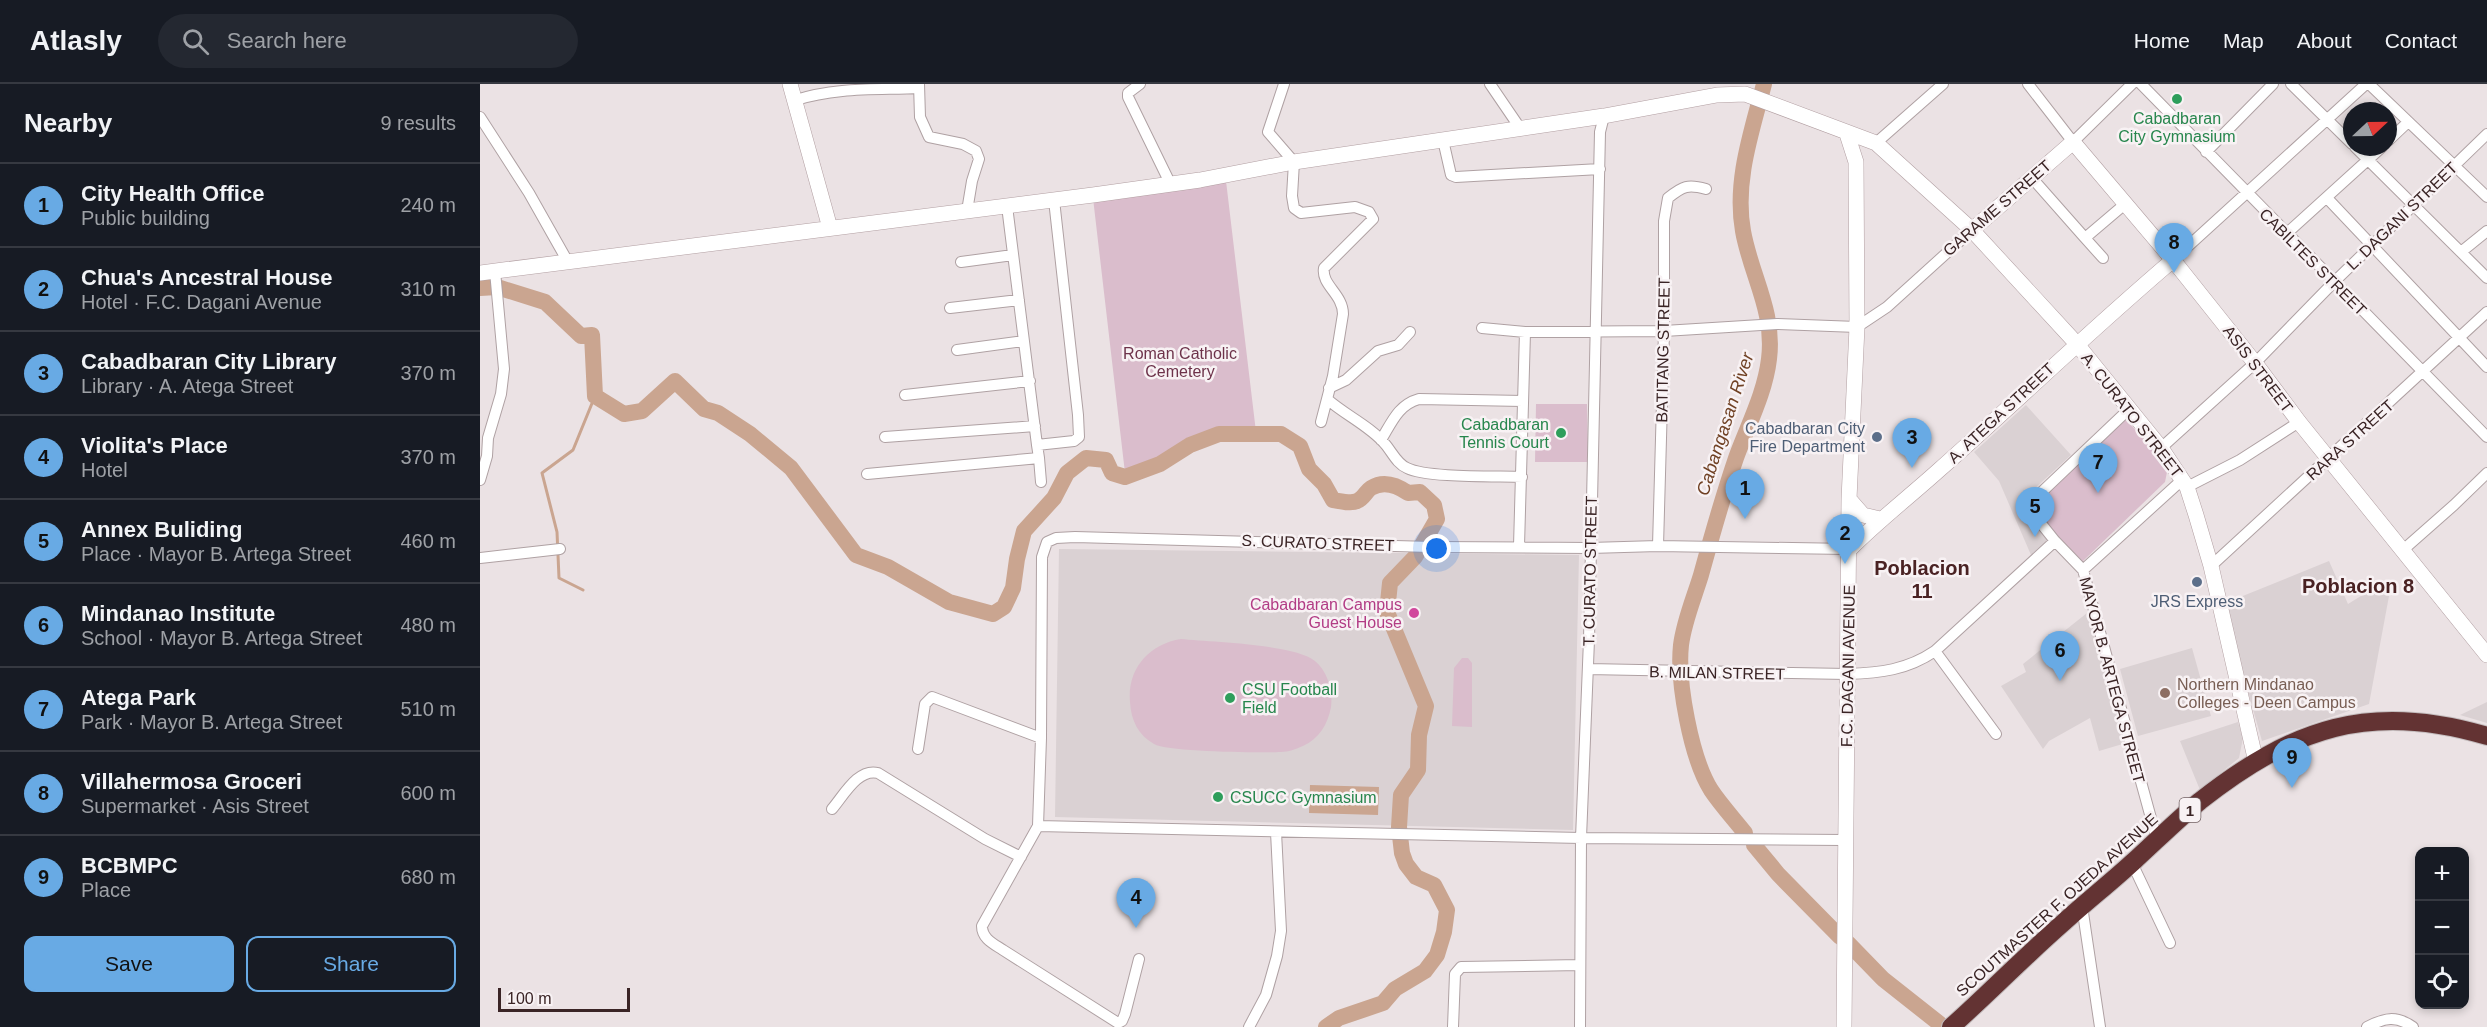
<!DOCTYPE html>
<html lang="en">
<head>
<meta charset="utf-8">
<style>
  body { margin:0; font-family:Arial,sans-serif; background:#242831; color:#f1f3f6 }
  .controls { position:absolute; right:18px; bottom:18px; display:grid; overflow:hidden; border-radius:12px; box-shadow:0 3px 9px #0003 }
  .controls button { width:54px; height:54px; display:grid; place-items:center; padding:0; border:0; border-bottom:2px solid #363941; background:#171b24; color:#f1f3f6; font:30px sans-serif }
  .compass { position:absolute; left:1863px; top:18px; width:54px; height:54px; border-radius:50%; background:#171b24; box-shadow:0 3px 9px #0003; rotate:68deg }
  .scale { position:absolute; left:18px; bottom:15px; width:132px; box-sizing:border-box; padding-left:6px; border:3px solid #3a2425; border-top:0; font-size:16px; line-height:21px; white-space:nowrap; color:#3a2425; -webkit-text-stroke:4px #f8f2f4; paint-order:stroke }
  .you { position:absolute; left:957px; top:465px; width:21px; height:21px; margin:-15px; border:4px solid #fff; border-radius:50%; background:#1a73e8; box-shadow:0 0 0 9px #1a73e833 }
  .badge { display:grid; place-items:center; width:39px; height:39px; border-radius:50%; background:#68aae4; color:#111; font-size:20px; font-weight:700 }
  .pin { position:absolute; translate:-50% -50px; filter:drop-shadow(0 2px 3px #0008) }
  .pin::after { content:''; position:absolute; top:32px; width:21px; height:18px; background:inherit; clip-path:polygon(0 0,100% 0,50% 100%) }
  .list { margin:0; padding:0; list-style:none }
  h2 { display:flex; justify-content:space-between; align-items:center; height:78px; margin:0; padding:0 24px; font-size:26px }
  h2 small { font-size:20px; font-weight:400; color:#9ea1a6 }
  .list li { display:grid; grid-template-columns:39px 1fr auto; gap:18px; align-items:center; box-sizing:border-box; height:84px; padding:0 24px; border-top:2px solid #363941 }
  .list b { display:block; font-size:22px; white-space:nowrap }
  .list p { margin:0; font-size:20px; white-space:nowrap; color:#9ea1a6 }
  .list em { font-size:20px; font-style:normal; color:#9ea1a6 }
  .actions { display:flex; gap:12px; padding:18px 24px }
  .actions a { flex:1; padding:14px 0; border:2px solid #68aae4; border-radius:12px; text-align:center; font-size:21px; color:#68aae4 }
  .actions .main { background:#68aae4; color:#111 }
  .icon { flex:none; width:33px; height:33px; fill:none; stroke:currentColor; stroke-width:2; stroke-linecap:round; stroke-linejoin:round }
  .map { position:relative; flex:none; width:2007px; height:943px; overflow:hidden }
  header { display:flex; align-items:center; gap:36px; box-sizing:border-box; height:84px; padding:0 30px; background:#171b24; border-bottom:2px solid #363941 }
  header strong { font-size:28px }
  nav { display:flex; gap:33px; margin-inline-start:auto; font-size:21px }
  .search { width:420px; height:54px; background:#242831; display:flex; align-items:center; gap:15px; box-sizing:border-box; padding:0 21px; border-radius:33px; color:#9ea1a6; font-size:22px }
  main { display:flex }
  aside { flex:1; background:#171b24 }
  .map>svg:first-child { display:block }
</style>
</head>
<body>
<header>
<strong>Atlasly</strong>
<div class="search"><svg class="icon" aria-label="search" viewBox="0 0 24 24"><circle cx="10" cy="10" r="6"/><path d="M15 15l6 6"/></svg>Search here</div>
<nav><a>Home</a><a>Map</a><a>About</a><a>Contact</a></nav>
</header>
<main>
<aside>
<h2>Nearby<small>9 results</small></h2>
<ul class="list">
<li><span class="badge">1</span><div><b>City Health Office</b><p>Public building</p></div><em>240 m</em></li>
<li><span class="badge">2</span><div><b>Chua's Ancestral House</b><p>Hotel · F.C. Dagani Avenue</p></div><em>310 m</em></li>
<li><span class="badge">3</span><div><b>Cabadbaran City Library</b><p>Library · A. Atega Street</p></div><em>370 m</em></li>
<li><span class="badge">4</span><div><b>Violita's Place</b><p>Hotel</p></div><em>370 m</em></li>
<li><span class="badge">5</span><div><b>Annex Buliding</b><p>Place · Mayor B. Artega Street</p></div><em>460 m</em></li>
<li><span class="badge">6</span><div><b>Mindanao Institute</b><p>School · Mayor B. Artega Street</p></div><em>480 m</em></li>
<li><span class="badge">7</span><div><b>Atega Park</b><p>Park · Mayor B. Artega Street</p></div><em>510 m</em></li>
<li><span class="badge">8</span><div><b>Villahermosa Groceri</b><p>Supermarket · Asis Street</p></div><em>600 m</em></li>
<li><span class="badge">9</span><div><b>BCBMPC</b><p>Place</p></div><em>680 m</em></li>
</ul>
<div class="actions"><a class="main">Save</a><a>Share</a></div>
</aside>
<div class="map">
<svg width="2007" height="943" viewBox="0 0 2007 943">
  <rect width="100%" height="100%" fill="#ebe2e4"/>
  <!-- built -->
  <path fill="#dad1d3" d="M1546 321 1591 371 1539 419 1569 457 1551 471 1519 397 1494 368Z
    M579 465 1099 471 1093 746 575 733Z
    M1849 477 1868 520 1889 507 1909 512 1889 620 1782 657 1743 520Z
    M1612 525 1646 659 1619 667 1610 634 1569 657 1563 665 1521 602 1546 588 1543 580Z
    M1712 564 1731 632 1658 652 1640 585Z
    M2007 618V639L1980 631Z
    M1758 638 1763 654 1759 674 1720 706 1700 657Z"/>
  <!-- green -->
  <path fill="#dabdcc" d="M746 97 776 348 738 345 707 357 678 380 645 389 613 114Z
    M1056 320H1107L1108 378H1055Z
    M1647 336 1685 381 1687 388 1685 398 1603 477H1599L1551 423 1642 338Z
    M701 555C730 558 815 560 835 577 848 588 853 607 851 623 848 640 839 655 823 662 816 665 808 668 801 668 780 669 688 668 674 660 658 651 651 636 650 618 647 585 669 560 701 555Z
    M982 574H988L992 579V643L972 642 974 584Z"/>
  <!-- water -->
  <path fill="#caa590" d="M830 701 899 703 898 731 829 729Z"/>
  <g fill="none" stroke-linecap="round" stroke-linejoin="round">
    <!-- stream -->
    <path stroke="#caa590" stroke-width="3" d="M103 506 79 494 77 448 62 389 93 366 115 312"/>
    <!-- river -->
    <path stroke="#caa590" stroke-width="16" d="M0 204 17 203 65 218 101 252 112 251 115 312 144 330 162 327 195 297 224 325 238 329 270 350 311 384 376 471 408 483 469 518 513 530 524 523 533 504 537 475 544 447 574 414 587 389 606 374 626 376 632 389 645 393 680 380 710 361 739 350H801L820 362 829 385 844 400 853 416C860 417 871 420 877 417 884 414 886 407 891 404 904 396 918 402 928 409L940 408 954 421 957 435 935 473 910 499 907 528 946 622 939 651 938 686 921 711 919 743 922 769 926 780 936 793 954 801 967 826 964 848 957 871 945 887 915 905 903 919 859 934 846 943
      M1265 749C1254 735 1241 721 1231 706 1211 674 1197 598 1201 561 1204 537 1214 514 1221 491 1232 451 1243 412 1256 374 1268 341 1285 309 1289 275 1295 227 1271 192 1263 147 1254 97 1272 47 1284 0
      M1274 761 1298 790 1360 853
      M1368 859 1403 895 1460 940"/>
    <defs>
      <path id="street" d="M439 0 440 33 449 53 483 60 496 67 499 75 492 97 487 127
        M660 0 648 9V13L690 99
        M804 0 788 48 814 78 812 112 814 124 821 129 875 123 889 128 893 135 844 184C841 201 863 210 863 230L853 292 841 338
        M1010 0 1040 44
        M1548 0 1593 58 1652 0
        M1661 0 2007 353
        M1811 0 1872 60
        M1889 0 2007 113
        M316 16C356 3 398 6 439 4
        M0 33 49 109 88 178
        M963 56 971 91 976 93 1120 85
        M1908 57 1928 38
        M1396 59 1463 0
        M1875 63 2007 194
        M1726 68 1793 0
        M1552 94 1605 154 1645 120
        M1847 114 2007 283
        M527 122 557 361 594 357 599 353 598 331 574 116
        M1806 150 1902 63
        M1605 154 1623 174
        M1981 168 2007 147
        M1693 176 1886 0
        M481 178 533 171
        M470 224 539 216
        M1002 244 1045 248
        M477 266 543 257
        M849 304 866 296 898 267 918 261 930 248
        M425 311 550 297
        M847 315C865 331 890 342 905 360 912 368 917 380 927 384 946 394 1017 392 1042 393
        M1648 326 1547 422 1575 457 1603 486 1677 756
        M405 353 555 342
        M901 356C912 338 918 321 939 315L1043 317
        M1681 364 1775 279 1853 199 2007 50
        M559 374 561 398
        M387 390 559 374 557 361
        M0 396 7 372 8 354 21 310 24 285 15 187
        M1707 403 1760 376 1819 338
        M1039 462 1045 248 1184 247 1297 240 1377 243 1407 223 1492 146
        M1178 462 1184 247V137L1188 114C1203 102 1208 100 1226 105
        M1923 466 1974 421 2007 389
        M0 474 80 465
        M1731 482 2007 228
        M1603 486 1702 396
        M1455 567 1516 650
        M1108 585 1367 590C1400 589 1427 586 1455 567L1575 457
        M438 665 445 620 452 613 561 654
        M352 725C364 711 378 684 398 689L505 755 541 773
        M558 742 1101 754 1364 756
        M1652 779 1690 859
        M1602 822 1620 943
        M659 875 645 930 642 937 638 939 523 866C514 860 502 855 502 842L558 742 561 654 562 473 567 458 576 454 595 453 951 463 1110 464 1178 462 1370 465
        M769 943 786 911 797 872 801 847 796 748
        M973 943 975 890 981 883 1100 881
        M1100 943 1101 754 1109 556 1120 48 1124 32
        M1887 943C1904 934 1916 931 1933 943"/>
      <path id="secondary" d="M310 0 350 144
        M1492 146 1593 58 1693 176 1775 279 1819 338 2007 571
        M0 189 613 111 720 96 814 78 1124 32 1237 11 1265 10 1396 59 1492 146 1596 259 1681 364 1707 403 1716 431 1731 482 1776 678
        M1369 415 1383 431 1400 435
        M1370 465C1398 437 1429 413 1459 386 1537 317 1613 244 1693 176
        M1364 943 1369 415 1377 243 1376 78 1367 50"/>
      <path id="highway" d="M1471 943C1509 909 1545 872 1584 838 1606 818 1630 799 1653 778 1675 758 1697 736 1720 717 1813 644 1890 617 2007 652"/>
    </defs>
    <!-- street casing -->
    <use href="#street" stroke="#afa1a3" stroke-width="12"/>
    <!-- secondary casing -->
    <use href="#secondary" stroke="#b29fa2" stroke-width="16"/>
    <!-- highway casing -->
    <use href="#highway" stroke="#c4bdbe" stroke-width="20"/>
    <!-- street -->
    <use href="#street" stroke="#fff" stroke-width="10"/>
    <!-- secondary -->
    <use href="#secondary" stroke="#fff" stroke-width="15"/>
    <!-- highway -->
    <use href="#highway" stroke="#633333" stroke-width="18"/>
  </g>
  <!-- markers -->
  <g fill="#2e9e5b" stroke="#f8f2f4" stroke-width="2">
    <circle cx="1697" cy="15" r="6"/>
    <circle cx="1081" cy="349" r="6"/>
    <circle cx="750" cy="614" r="6"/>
    <circle cx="738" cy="713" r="6"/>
  </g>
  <g fill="#5c6f8a" stroke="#f8f2f4" stroke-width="2">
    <circle cx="1397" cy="353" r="6"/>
    <circle cx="1717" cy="498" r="6"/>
  </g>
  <circle fill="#d1479c" stroke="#f8f2f4" stroke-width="2" cx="934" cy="529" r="6"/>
  <circle fill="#8d6e63" stroke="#f8f2f4" stroke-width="2" cx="1685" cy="609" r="6"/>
  <g text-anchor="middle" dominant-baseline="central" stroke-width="5" stroke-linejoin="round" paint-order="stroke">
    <!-- shield labels -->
    <rect fill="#f8f2f4" stroke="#736263" stroke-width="1.5" x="1699.5" y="714" width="21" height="24" rx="4.5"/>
    <g font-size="15" font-weight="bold" fill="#3a2425">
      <text x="1710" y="726">1</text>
    </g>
    <!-- leisure labels -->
    <g font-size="16" fill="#27864d" stroke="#f8f2f4" text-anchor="start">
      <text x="1697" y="34" text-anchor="middle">Cabadbaran<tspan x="1697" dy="18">City Gymnasium</tspan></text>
      <text x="1069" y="340" text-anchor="end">Cabadbaran<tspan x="1069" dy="18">Tennis Court</tspan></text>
      <text x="762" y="605">CSU Football<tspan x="762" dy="18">Field</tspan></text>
      <text x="750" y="713">CSUCC Gymnasium</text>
    </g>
    <!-- street labels -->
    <g font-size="16" fill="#3a2425" stroke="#f8f2f4">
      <text transform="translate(1517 124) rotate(-41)">GARAME STREET</text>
      <text transform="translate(1922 132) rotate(-44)">L. DAGANI STREET</text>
      <text transform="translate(1833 178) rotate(45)">CABILTES STREET</text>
      <text transform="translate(1183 266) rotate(-89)">BATITANG STREET</text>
      <text transform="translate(1778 285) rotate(53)">ASIS STREET</text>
      <text transform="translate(1521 329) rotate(-43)">A. ATEGA STREET</text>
      <text transform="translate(1652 331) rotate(52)">A. CURATO STREET</text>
      <text transform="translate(1870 356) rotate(-42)">RARA STREET</text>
      <text transform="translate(838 459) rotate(2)">S. CURATO STREET</text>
      <text transform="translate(1110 487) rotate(-89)">T. CURATO STREET</text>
      <text transform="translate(1368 582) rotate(-89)">F.C. DAGANI AVENUE</text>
      <text transform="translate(1237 589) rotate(1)">B. MILAN STREET</text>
      <text transform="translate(1632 596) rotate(75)">MAYOR B. ARTEGA STREET</text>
      <text transform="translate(1577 821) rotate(-42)">SCOUTMASTER F. OJEDA AVENUE</text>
    </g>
    <!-- park labels -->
    <g font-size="16" fill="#6d324a" stroke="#f8f2f4">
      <text x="700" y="269">Roman Catholic<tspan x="700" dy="18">Cemetery</tspan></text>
    </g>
    <!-- service labels -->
    <g font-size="16" fill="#4e5e75" stroke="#f8f2f4" text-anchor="end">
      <text x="1385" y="344">Cabadbaran City<tspan x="1385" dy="18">Fire Department</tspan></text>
      <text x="1717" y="517" text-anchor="middle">JRS Express</text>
    </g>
    <!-- hotel labels -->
    <g font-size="16" fill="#b23c85" stroke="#f8f2f4" text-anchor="end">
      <text x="922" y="520">Cabadbaran Campus<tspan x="922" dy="18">Guest House</tspan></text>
    </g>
    <!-- education labels -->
    <g font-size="16" fill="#785e54" stroke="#f8f2f4" text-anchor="start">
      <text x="1697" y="600">Northern Mindanao<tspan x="1697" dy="18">Colleges - Deen Campus</tspan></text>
    </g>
    <!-- water labels -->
    <g font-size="18" font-style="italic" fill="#704124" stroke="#f8f2f4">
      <text transform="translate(1245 340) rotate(-72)">Cabangasan River</text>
    </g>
    <!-- quarter labels -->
    <g font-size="20" font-weight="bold" fill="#4a2223" stroke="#f8f2f4">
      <text x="1442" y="484">Poblacion<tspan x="1442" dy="23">11</tspan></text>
      <text x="1878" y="502">Poblacion 8</text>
    </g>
  </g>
</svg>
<div class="controls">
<button>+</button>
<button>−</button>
<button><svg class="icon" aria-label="locate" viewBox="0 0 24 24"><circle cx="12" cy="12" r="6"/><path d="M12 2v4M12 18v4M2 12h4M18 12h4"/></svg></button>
</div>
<svg class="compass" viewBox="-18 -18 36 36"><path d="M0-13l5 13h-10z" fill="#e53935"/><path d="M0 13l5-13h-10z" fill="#9ea1a6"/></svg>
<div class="scale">100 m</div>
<div class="you"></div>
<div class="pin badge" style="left:1265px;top:435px">1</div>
<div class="pin badge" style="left:1365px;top:480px">2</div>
<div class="pin badge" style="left:1432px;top:384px">3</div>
<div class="pin badge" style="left:656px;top:844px">4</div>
<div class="pin badge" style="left:1555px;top:453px">5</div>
<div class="pin badge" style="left:1580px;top:597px">6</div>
<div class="pin badge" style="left:1618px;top:409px">7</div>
<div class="pin badge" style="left:1694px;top:189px">8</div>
<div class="pin badge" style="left:1812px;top:704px">9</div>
</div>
</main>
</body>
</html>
